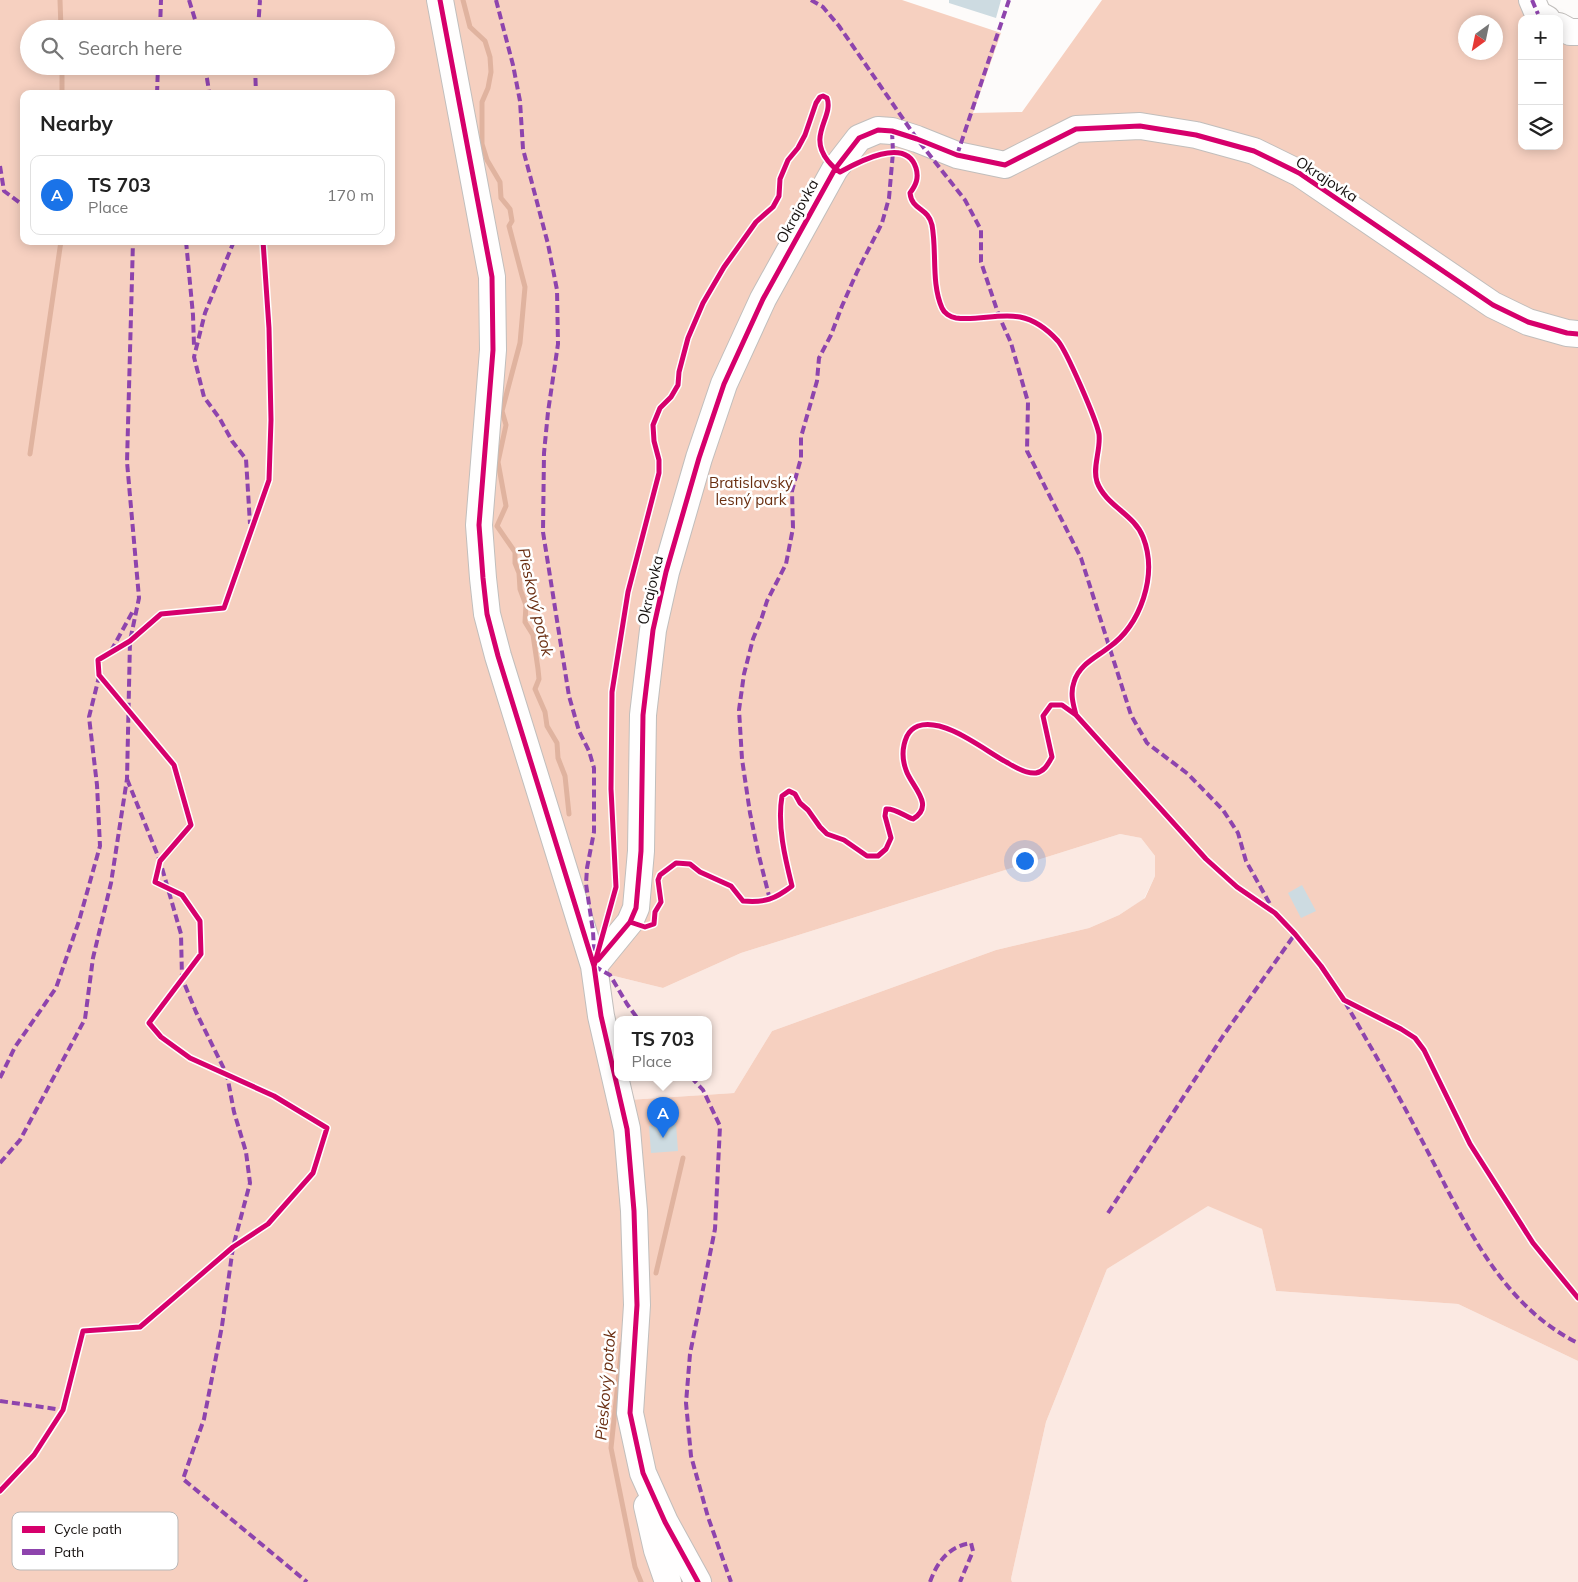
<!DOCTYPE html>
<html lang="en">
<head>
<meta charset="utf-8">
<style>
  body { margin:0; font-family:Mulish,sans-serif; background:#f6f6f6; color:#222 }
  .controls { position:absolute; right:15px; top:15px; display:grid; overflow:hidden; border-radius:10px; box-shadow:0 2px 12px #0003 }
  .controls button { width:45px; height:45px; display:grid; place-items:center; padding:0; border:0; border-bottom:1px solid #e0e0e0; background:#fff; color:#222; font:25px sans-serif }
  .compass { position:absolute; left:1458px; top:15px; width:45px; height:45px; border-radius:50%; background:#fff; box-shadow:0 2px 12px #0003; rotate:213deg }
  .you { position:absolute; left:1024px; top:860px; width:18px; height:18px; margin:-12px; border:4px solid #fff; border-radius:50%; background:#1a73e8; box-shadow:0 0 0 8px #1a73e833 }
  .badge { display:grid; place-items:center; width:32px; height:32px; border-radius:50%; background:#1a73e8; color:#fff; font-size:16px; font-weight:700 }
  .pin { position:absolute; translate:-50% -41px; filter:drop-shadow(0 1px 2px #0008) }
  .pin::after { content:''; position:absolute; top:26px; width:18px; height:15px; background:inherit; clip-path:polygon(0 0,100% 0,50% 100%) }
  .popup { position:absolute; left:614px; top:1016px; width:98px; height:65px; box-sizing:border-box; display:grid; place-content:center; border-radius:10px; background:#fff; filter:drop-shadow(0 1px 4px #0005); font-size:16px; white-space:nowrap; color:#767676 }
  .popup b { font-size:19px; color:#222 }
  .popup::after { content:''; position:absolute; left:50%; top:100%; margin-left:-10px; border:10px solid transparent; border-top-color:#fff }
  .list { margin:0; padding:0; list-style:none }
  h2 { display:flex; justify-content:space-between; align-items:center; height:65px; margin:0; padding:0 20px; font-size:21px }
  h2 small { font-size:16px; font-weight:400; color:#767676 }
  .list li { display:grid; grid-template-columns:32px 1fr auto; gap:15px; align-items:center; box-sizing:border-box; height:80px; margin:0 10px 10px; padding:0 10px; border:1px solid #e0e0e0; border-radius:10px }
  .list b { display:block; font-size:19px; white-space:nowrap }
  .list p { margin:0; font-size:16px; white-space:nowrap; color:#767676 }
  .list em { font-size:16px; font-style:normal; color:#767676 }
  .icon { flex:none; width:28px; height:28px; fill:none; stroke:currentColor; stroke-width:2; stroke-linecap:round; stroke-linejoin:round }
  .map { position:relative; flex:none; width:1578px; height:1582px; overflow:hidden }
  .search { position:absolute; background:#fff; box-shadow:0 2px 12px #0003; left:20px; top:20px; width:375px; height:55px; display:flex; align-items:center; gap:12px; box-sizing:border-box; padding:0 18px; border-radius:28px; color:#767676; font-size:19px }
  .panel { position:absolute; background:#fff; box-shadow:0 2px 12px #0003; left:20px; top:90px; width:375px; height:155px; border-radius:10px }
  .map>svg:first-child { display:block }
</style>
</head>
<body>
<div class="map">
<svg width="1578" height="1582" viewBox="0 0 1578 1582">
  <rect width="100%" height="100%" fill="#fdfbfa"/>
  <!-- green -->
  <path fill="#fbe9e2" d="M1120 834 1141 838 1155 856V876L1144 899 1119 915 1089 928 996 950 772 1031 734 1093 628 1100 622 1077H708V1019H618V1058L604 994 610 975 663 988 741 953Z
    M1208 1205 1262 1229 1276 1291 1458 1304 1578 1361V1582H1012L1011 1579 1046 1422 1107 1269Z"/>
  <!-- forest -->
  <path fill="#f6d0c0" fill-rule="evenodd" d="M0 0H902L1001 33 973 113 1022 112 1102 0H1525L1532 19H1522V146H1559V26L1578 23V1361L1458 1304 1276 1291 1262 1229 1208 1206 1107 1269 1046 1422 1011 1579 1012 1582H0ZM1466 22H1496V52H1466ZM29 29H386V66H29ZM24 94H391V241H24ZM1120 834 1141 838 1155 856V876L1145 898 1119 915 1089 928 996 950 772 1031 734 1093 628 1100 604 994 610 975 663 988 741 953Z"/>
  <g fill="none" stroke-linecap="round" stroke-linejoin="round">
    <!-- stream -->
    <path stroke="#e0b39f" stroke-width="5" d="M60 0 61 29
      M463 0 470 27 485 41 490 57 491 72 488 88 482 102V144L487 160 500 182 501 198 510 209 512 221 509 226 525 287 520 343 502 411 506 425 498 462 506 506 497 526 515 552V563L519 573 520 589 526 605 525 622 533 635 538 669 539 679 535 689 545 712 547 726 557 743 558 758 565 776 569 814
      M62 66V94
      M30 454 61 241
      M656 1273 683 1158
      M622 1344 611 1448 635 1567 641 1582"/>
  </g>
  <!-- building -->
  <path fill="#cddbe1" d="M949 0H1001L996 18 949 3Z
    M1302 885 1316 911 1301 918 1288 893Z
    M676 1124 678 1151 651 1153 649 1126Z"/>
  <g fill="none" stroke-linecap="round" stroke-linejoin="round">
    <defs>
      <path id="minor" d="M440 0 492 277 493 350 479 525 483 578 487 614 498 656 594 966 601 1016 627 1129 634 1211 637 1305 630 1413 643 1473 665 1522 698 1582
        M1532 0 1538 14 1547 19
        M1559 26 1570 32H1578
        M594 966 630 922 636 908 641 851 643 715 653 630 666 572 699 458 724 384 763 299 835 169 859 138 878 130 892 131 917 139 957 155 1005 165 1076 129 1140 126 1196 135 1254 151 1299 173 1493 305 1528 322 1567 333 1578 334
        M647 1506 657 1550 668 1582"/>
    </defs>
    <!-- minor casing -->
    <use href="#minor" stroke="#c1bebc" stroke-width="28"/>
    <!-- minor -->
    <use href="#minor" stroke="#fffefe" stroke-width="26"/>
    <!-- quiet -->
    <path stroke="#8e44ad" stroke-width="4" stroke-dasharray="8 4" stroke-linecap="butt" d="M189 0 198 29
      M496 0 513 65 520 101 523 149 548 244 557 290 558 344 548 412 544 453 543 532 569 696 579 731 589 751 594 768V832L587 868 586 884 593 931 594 951
      M811 0 823 7 839 26 917 139 965 200 981 230V262L999 316 1011 343 1028 402 1027 451 1081 558 1131 715 1147 743 1188 774 1223 810 1238 833 1246 861 1271 906
      M1532 0 1538 14
      M160 29 161 0
      M258 29 260 0
      M205 66 209 91 208 94
      M255 66 256 94
      M157 94 158 66
      M957 155 1009 0
      M0 166 4 191 24 206
      M186 241 193 315 194 346
      M234 241 205 313 194 357 204 397 220 419 232 441 246 459 250 524
      M111 651 134 609
      M127 779 160 861 181 934 182 978 196 1012 227 1075 234 1112 246 1152 250 1183 233 1247 222 1326 204 1419 183 1479 307 1582
      M770 900 758 852 750 813 742 759 739 710 744 674 753 639 762 617 767 601 786 564 793 528 792 491 801 458V437L817 381 819 358 831 335 842 306 857 272 882 223 889 198 893 152 892 131
      M594 966 610 975 627 1004 638 1019
      M1345 1002C1370 1046 1396 1090 1419 1135 1460 1211 1496 1303 1578 1343
      M691 1077 703 1090 720 1126 715 1229 690 1354 686 1403 691 1456 708 1517 731 1582
      M0 1078 15 1047 56 988 79 921 100 846 97 785 89 717 100 673
      M0 1163 20 1140 85 1019 93 958 111 883 127 779 130 641 139 598 127 462 133 241
      M1108 1213 1223 1036 1295 934
      M0 1401 63 1410
      M930 1582C937 1562 949 1546 971 1543L973 1551 960 1582"/>
    <defs>
      <path id="cycleway" d="M440 0 492 277 493 350 479 525 483 578 487 614 498 656 594 966 601 1016 627 1129 634 1211 637 1305 630 1413 643 1473 665 1522 698 1582
        M630 922 645 927 654 924 655 912 661 902 658 880 660 875 676 863 690 864 700 872 731 886 743 901C765 903 775 899 792 886 785 858 777 825 782 796L789 791 795 794 800 803 808 810 820 827 827 834 844 840 867 856H878L886 849 891 838 885 816 886 809C895 808 904 816 913 819 936 805 911 786 906 770 902 759 902 747 907 736 909 732 913 728 918 726 945 717 985 751 1008 763 1016 768 1027 774 1036 773 1045 771 1048 764 1052 757L1043 716 1051 705H1062L1076 715
        M598 960 630 922 636 908 641 851 643 715 653 630 666 572 699 458 724 384 763 299 835 169 859 138 878 130 892 131 917 139 957 155 1005 165 1076 129 1140 126 1196 135 1254 151 1299 173 1493 305 1528 322 1567 333 1578 334
        M594 966 616 887 611 789 612 692 628 592 659 473V460L654 441 653 425 660 408 671 397 678 385 679 372 688 338 703 303 724 267 756 222 773 207 779 196 780 179 788 160 798 148 805 135 816 103 820 97 823 96 827 98C834 117 807 135 828 161 832 166 835 169 840 172 858 162 906 136 916 168 919 178 916 185 910 193 912 211 928 207 932 225 937 252 931 283 942 308 944 313 950 317 956 318 977 321 999 313 1020 317 1035 320 1048 330 1058 341 1067 352 1096 419 1099 434 1101 450 1092 467 1097 482 1106 506 1134 514 1143 537 1158 575 1141 625 1108 648 1095 658 1079 665 1074 682 1070 693 1073 704 1076 715L1206 859 1237 887 1275 913 1295 934 1321 966 1344 1000 1401 1029 1415 1038 1424 1050 1470 1144 1533 1243 1578 1298
        M0 1491 34 1455 63 1410 83 1331 140 1327 233 1247 268 1224 313 1173 327 1128 274 1096 190 1058 161 1037 149 1023 201 954 200 921 182 895 155 882 160 861 191 825 174 765 99 675 98 660 130 641 161 614 224 608 269 480 271 420 269 328 263 241"/>
    </defs>
    <!-- cycleway casing -->
    <use href="#cycleway" stroke="#fff" stroke-width="8"/>
    <!-- cycleway -->
    <use href="#cycleway" stroke="#d6006c" stroke-width="5"/>
  </g>
  <g text-anchor="middle" dominant-baseline="central" stroke-width="5" stroke-linejoin="round" paint-order="stroke">
    <!-- street labels -->
    <g font-size="15" fill="#16110f" stroke="#fff">
      <text transform="translate(1327 179) rotate(33)">Okrajovka</text>
      <text transform="translate(797 211) rotate(-61)">Okrajovka</text>
      <text transform="translate(650 590) rotate(-77)">Okrajovka</text>
    </g>
    <!-- park labels -->
    <g font-size="15" fill="#6a2f11" stroke="#fff">
      <text x="751" y="482">Bratislavský<tspan x="751" dy="17">lesný park</tspan></text>
    </g>
    <!-- water labels -->
    <g font-size="16" font-style="italic" fill="#6a2e11" stroke="#fff">
      <text transform="translate(536 602) rotate(77)">Pieskový potok</text>
      <text transform="translate(605 1385) rotate(-85)">Pieskový potok</text>
    </g>
  </g>
  <!-- legend -->
  <rect x="12" y="1512" width="166" height="58" rx="8" fill="#fff" stroke="#b9b8b7" stroke-width="1"/>
  <rect x="22" y="1526" width="23" height="7" fill="#d6006c"/>
  <rect x="22" y="1549" width="23" height="6" fill="#8e44ad"/>
  <g font-size="14" fill="#16110f">
    <text x="54" y="1534">Cycle path</text>
    <text x="54" y="1557">Path</text>
  </g>
</svg>
<div class="controls">
<button>+</button>
<button>−</button>
<button><svg class="icon" aria-label="layers" viewBox="0 0 24 24"><path d="M12 4l9 5-9 5-9-5zM3 14l9 5 9-5"/></svg></button>
</div>
<svg class="compass" viewBox="-18 -18 36 36"><path d="M0-13l5 13h-10z" fill="#e53935"/><path d="M0 13l5-13h-10z" fill="#767676"/></svg>
<div class="you"></div>
<div class="pin badge" style="left:663px;top:1138px">A</div>
<div class="popup"><b>TS 703</b>Place</div>
<div class="search"><svg class="icon" aria-label="search" viewBox="0 0 24 24"><circle cx="10" cy="10" r="6"/><path d="M15 15l6 6"/></svg>Search here</div>
<section class="panel">
<h2>Nearby<small></small></h2>
<ul class="list">
<li><span class="badge">A</span><div><b>TS 703</b><p>Place</p></div><em>170 m</em></li>
</ul>
</section>
</div>
</body>
</html>
